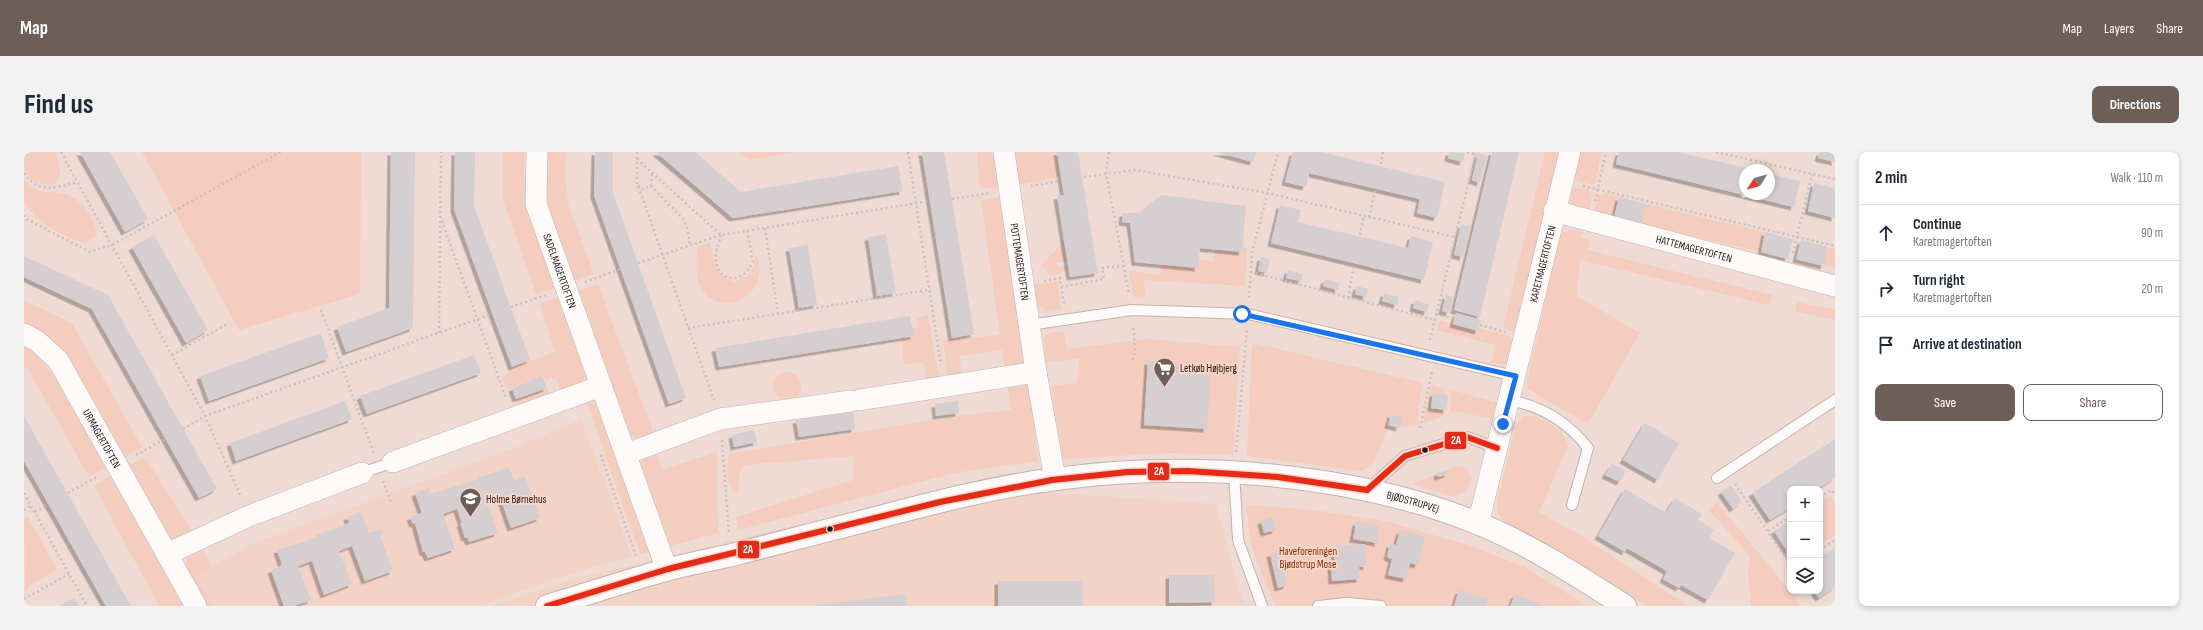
<!DOCTYPE html>
<html lang="en">
<head>
<meta charset="utf-8">
<style>
  body { margin:0; font-family:"Sofia Sans Condensed",sans-serif; background:#f2f2f3; color:#1f2937 }
  .controls { position:absolute; right:12px; bottom:12px; display:grid; overflow:hidden; border-radius:8px; box-shadow:0 2px 6px #0003 }
  .controls button { width:36px; height:36px; display:grid; place-items:center; padding:0; border:0; border-bottom:1px solid #e0e1e3; background:#fff; color:#1f2937; font:20px sans-serif }
  .compass { position:absolute; left:1715px; top:12px; width:36px; height:36px; border-radius:50%; background:#fff; box-shadow:0 2px 6px #0003; rotate:234deg }
  .stop { position:absolute; width:12px; height:12px; margin:-9px; border:3px solid #1a73e8; border-radius:50%; background:#fff }
  .stop.end { background:#1a73e8; border-color:#fff; box-shadow:0 1px 4px #0008 }
  .list { margin:0; padding:0; list-style:none }
  h2 { display:flex; justify-content:space-between; align-items:center; height:52px; margin:0; padding:0 16px; font-size:17px }
  h2 small { font-size:13px; font-weight:400; color:#747a83 }
  .list li { display:grid; grid-template-columns:26px 1fr auto; gap:12px; align-items:center; box-sizing:border-box; height:56px; padding:0 16px; border-top:1px solid #e0e1e3 }
  .list b { display:block; font-size:15px; white-space:nowrap }
  .list p { margin:0; font-size:13px; white-space:nowrap; color:#747a83 }
  .list em { font-size:13px; font-style:normal; color:#747a83 }
  .actions { display:flex; gap:8px; padding:12px 16px }
  .actions a { flex:1; padding:9px 0; border:1px solid #6d5e58; border-radius:8px; text-align:center; font-size:14px; color:#6d5e58 }
  .actions .main { background:#6d5e58; color:#fff }
  .icon { flex:none; width:22px; height:22px; fill:none; stroke:currentColor; stroke-width:2; stroke-linecap:round; stroke-linejoin:round }
  .map { position:relative; flex:none; width:1811px; height:454px; overflow:hidden; border-radius:8px }
  header { display:flex; align-items:center; gap:24px; box-sizing:border-box; height:56px; padding:0 20px; background:#6d5e58; color:#fff }
  header strong { font-size:19px }
  nav { display:flex; gap:22px; margin-inline-start:auto; font-size:14px }
  .intro { display:flex; align-items:center; justify-content:space-between; box-sizing:border-box; height:96px; padding:0 24px }
  h1 { margin:0; font-size:28px }
  .button { padding:10px 18px; border-radius:8px; background:#6d5e58; color:#fff; font-size:14px; font-weight:700 }
  main { display:flex; gap:24px; padding:0 24px }
  aside { flex:1; background:#fff; border-radius:8px; box-shadow:0 2px 6px #0003 }
  .map>svg:first-child { display:block }
</style>
</head>
<body>
<header>
<strong>Map</strong>
<nav><a>Map</a><a>Layers</a><a>Share</a></nav>
</header>
<div class="intro"><h1>Find us</h1><a class="button">Directions</a></div>
<main>
<div class="map">
<svg width="1811" height="454" viewBox="0 0 1811 454">
  <defs>
    <filter id="shadow"><feDropShadow dx="-3.5" dy="3.5" stdDeviation="0" flood-color="#0004"/></filter>
  </defs>
  <rect width="100%" height="100%" fill="#efdbd4"/>
  <!-- built -->
  <path fill="#f4d3c7" d="M557 267 608 404 533 426 457 454H188L171 424 230 391 490 296Z
    M1033 341 1192 352 1214 434 1221 454H467L543 429 872 349Z"/>
  <!-- green -->
  <path fill="#f4cdbf" d="M0 0H31C36 11 38 21 33 31 20 35 5 31 0 17 0 12 0 5 0 0Z
    M118 0H337L336 142 215 178Z
    M479 0H501L500 23 506 66 531 136 512 142 479 48Z
    M521 0H542L541 27 545 55 570 122 550 129 524 55Z
    M715 0H772L725 8Z
    M953 0H970L974 35 956 36Z
    M990 0H1033L1037 24 995 33Z
    M1521 0H1536L1493 181 1479 176Z
    M1556 0H1578L1570 33 1550 28Z
    M0 27C13 46 28 37 44 43 61 50 71 67 73 84L60 91C35 83 15 72 0 51Z
    M1549 35 1566 39 1568 44 1564 60 1551 56 1546 49Z
    M1579 41 1595 45 1590 66 1570 61 1574 44Z
    M976 45 1001 211 981 216 978 198 936 204 937 223 924 225 919 188 976 183 957 48Z
    M1622 52 1741 80 1737 100 1617 72Z
    M1549 78 1559 80 1557 86 1566 88 1564 98 1748 143 1745 153 1556 108 1553 144 1616 181 1564 272 1502 236 1536 81Z
    M1040 89 1044 108 1032 111 1034 115 1045 114V118L1027 124 1018 113Z
    M686 90C690 110 690 122 710 130 725 125 731 120 731 104L733 103C735 111 737 119 734 127 727 155 685 160 675 132 671 120 673 107 673 95Z
    M1219 95 1223 96 1221 134 1120 128 1121 145 1113 147 1110 145 1105 120 1112 119 1136 124 1137 112 1174 116 1175 108 1190 109 1191 97 1218 100Z
    M1804 95 1811 97V116L1800 114Z
    M1034 129 1037 158 1024 160 1013 152 1010 133Z
    M574 132 629 280 617 285 605 283 553 139Z
    M534 145 562 224C558 234 547 235 537 239L531 225 522 228 518 224 483 237 479 228 488 215 531 200 516 152Z
    M0 148 48 171 118 295 100 306 0 173Z
    M1773 150 1811 158V168L1771 159Z
    M904 163 915 227 903 229 899 210 880 212 877 186 888 176 894 175 893 166Z
    M1416 168 1454 179 1455 176 1491 186 1485 210 1481 213 1467 211 1471 193 1413 178Z
    M1028 180H1040L1042 197 1122 187 1216 195 1209 303 1145 301 1039 307 1027 234 1053 231 1055 207 1021 210 1020 185Z
    M1233 192 1399 231 1394 255 1395 273 1375 276 1364 273C1358 288 1353 317 1335 319L1223 304 1228 194Z
    M0 194C33 213 63 282 82 316L65 325 4 217 0 214Z
    M749 234a14 14 0 1 1 28 0a14 14 0 1 1-28 0Z
    M1005 233 1014 309 930 321 715 378 712 365 829 328 830 304 720 313 716 318 714 343C700 335 704 315 704 302L932 264 987 258 984 236Z
    M1408 233 1421 237 1420 264 1399 272Z
    M523 236 525 242 494 254 492 247Z
    M1427 238 1474 251 1473 268 1435 260 1426 261Z
    M566 250 573 254 625 400 616 402 563 251Z
    M1500 264C1517 262 1540 277 1544 294L1515 360 1551 380 1665 454H1622L1480 370 1474 361 1473 349 1492 272Z
    M693 300 694 381 646 394 617 314 620 305 633 302 638 318Z
    M121 305 168 379 152 388H145L104 314Z
    M1430 315H1437L1444 317 1447 327 1443 338 1432 345 1388 332Z
    M86 324 159 453 158 454H135L133 450 70 334Z
    M1806 343 1811 351V384L1796 393V350Z
    M1693 350 1778 454H1727L1724 423 1726 404 1685 358Z
    M1222 353 1291 358 1365 370 1444 393 1501 415 1563 454H1251L1227 393Z
    M4 365 33 418 8 432 1 439 0 367Z
    M179 398 188 415 171 424 188 454H182L161 416 163 407Z"/>
  <!-- building -->
  <path fill="#d6cfd2" filter="url(#shadow)" d="M56 0H86L124 67 101 80Z
    M367 0H391L389 176 322 200 313 175 365 156Z
    M431 0H451L450 54 506 208 488 215 430 57Z
    M571 0H589V41L662 246 645 252 570 43Z
    M632 0H671L717 40 874 14 879 39 709 66Z
    M898 0H920L950 182 928 186Z
    M1033 0H1054L1074 121 1046 125 1033 44 1040 43Z
    M1192 0H1232L1229 10Z
    M1269 0H1298L1421 30 1413 66 1393 61 1396 47 1285 21 1282 35 1261 30Z
    M1425 0 1441 1 1439 10 1424 6Z
    M1468 0H1495L1456 165 1430 158Z
    M1595 0H1653L1727 17 1721 18V42H1745V22L1776 29 1770 55 1592 12Z
    M1796 0H1811V10L1794 6Z
    M1454 1 1463 4 1456 31 1448 28Z
    M1790 31 1811 36V66L1784 59Z
    M1137 43 1222 54 1218 100 1176 96 1174 116 1111 110 1106 71 1098 70 1099 61H1115Z
    M1595 45 1622 52 1617 72 1590 66Z
    M1256 53 1277 58 1274 70 1384 96 1387 84 1409 90 1400 128 1247 91Z
    M1437 72 1446 74 1439 105 1430 103Z
    M1741 80 1769 87 1764 107 1737 100Z
    M862 82 872 141 853 144 844 85Z
    M130 83 184 178 162 191 108 95Z
    M1777 88 1804 95 1800 114 1772 107Z
    M784 93 793 153 775 156 765 96Z
    M0 104 84 143 193 337 175 346 68 157 0 125Z
    M1237 105 1246 107 1243 121 1234 119Z
    M1264 118 1279 122 1277 129 1262 126Z
    M1301 127 1315 131 1314 138 1299 134Z
    M1333 134 1344 137 1342 145 1331 142Z
    M1360 141 1375 145 1373 153 1358 149Z
    M1422 143 1429 145 1425 161 1418 159Z
    M1391 148 1405 153 1403 160 1389 156Z
    M1432 161 1457 168 1454 179 1429 172Z
    M886 164 890 184 695 215 691 196Z
    M297 181 305 206 185 249 176 224Z
    M450 203 457 221 343 262 336 244Z
    M1124 209 1187 214 1183 277 1120 273Z
    M518 224 523 236 492 247 488 236Z
    M1409 241 1424 243 1422 258 1407 256Z
    M321 249 328 267 212 309 206 291Z
    M934 249 935 261 912 264 911 252Z
    M829 260 831 277 775 285 772 268Z
    M1367 262 1378 265 1375 276 1364 273Z
    M0 264 107 454H82L0 309Z
    M1621 271 1655 291 1634 328 1599 308Z
    M730 278 733 290 710 295 708 283Z
    M1811 287V326L1794 337H1766V356L1746 368 1728 341Z
    M1588 312 1602 319 1596 330 1581 323Z
    M485 315 490 328 501 324 516 366 487 376 475 342 462 347 474 381 445 390 443 385 441 386 436 371H438L433 357 419 362 431 397 404 406 401 400H399L391 371 389 372 386 365 398 361 391 341 405 336 407 342 455 327 454 326Z
    M1423 318 1424 322 1414 325 1413 321Z
    M1707 333 1718 350 1709 357 1697 340Z
    M1601 337 1642 361 1651 346 1678 362 1674 368 1690 378 1685 386 1711 401 1684 448 1657 433 1655 436 1639 427 1643 419 1603 396 1601 400 1574 384Z
    M337 360 345 381 357 377 359 383 356 384 369 419 341 429 328 394 315 399 328 432 300 443 288 409 274 414 287 448 270 454H260L247 418 258 413 253 398 292 386 291 384 325 371 323 365Z
    M1249 365 1252 378 1240 381 1237 369Z
    M1332 370 1355 373 1354 391 1329 387Z
    M1763 371 1766 375V403L1750 379Z
    M1376 378 1401 384 1394 413 1386 411 1382 427 1364 423 1368 407 1363 405 1366 392 1372 393Z
    M1341 392 1343 414 1335 415 1336 427 1308 429 1307 413H1311L1310 394Z
    M1811 395V435L1795 446 1790 439H1796V405Z
    M1255 399 1263 433 1254 436 1246 402Z
    M1145 423H1190L1191 450 1145 451Z
    M974 429H1059V454H974Z
    M1435 438 1464 447 1462 454H1430Z
    M882 442 883 454H791V453Z
    M1491 442 1516 452V454H1486Z
    M50 446 55 454H35Z"/>
  <g fill="none" stroke-linecap="round" stroke-linejoin="round">
    <defs>
      <path id="lane" d="M1005 173 1108 158 1224 162 1491 224
        M1485 248C1517 254 1544 270 1564 296L1548 353
        M1210 320 1214 388 1238 454
        M338 321 369 310
        M1693 326 1811 248
        M1343 338 1381 304 1443 285 1473 296
        M1294 454 1323 451 1357 454"/>
      <g id="street">
        <path id="s1" d="M513 0 512 52 643 418"/>
        <path id="s2" d="M980 0 1012 220 1031 327"/>
        <path id="s3" d="M1530 59 1811 134"/>
        <path id="s4" d="M0 182 13 189 34 208 172 454"/>
        <path d="M835 248 1012 220"/>
        <path d="M602 302 696 267 827 249"/>
        <path d="M369 310 577 234"/>
        <path id="s5" d="M1454 372 1546 0"/>
        <path d="M143 402 225 364 338 321"/>
      </g>
      <g id="secondary">
        <path id="s6" d="M523 454C563 442 602 429 642 418 664 412 686 408 708 403 739 395 770 387 801 379 877 360 953 337 1032 327 1166 309 1327 320 1453 371 1505 392 1554 424 1601 454"/>
      </g>
    </defs>
    <!-- lane casing -->
    <use href="#lane" stroke="#c2b3ae" stroke-width="12"/>
    <!-- street casing -->
    <use href="#street" stroke="#c2b3ae" stroke-width="22"/>
    <!-- secondary casing -->
    <use href="#secondary" stroke="#c2b3ae" stroke-width="24"/>
    <!-- path -->
    <path stroke="#cac1bf" stroke-width="2.5" stroke-dasharray="2 3" stroke-linecap="butt" d="M37 0 181 264 217 345
      M613 0V31L690 248
      M884 0 917 213
      M1085 0 1082 21 1105 142
      M1443 0 1451 2
      M1692 0 1811 27
      M613 7 697 83 906 49
      M1357 12 1359 0
      M0 21C14 43 33 35 54 30
      M1060 25 1111 18 1243 41 1431 85
      M614 33 618 37 627 34 659 67 664 78 666 94
      M627 34 628 21
      M1007 34 1036 29
      M1559 34 1811 94
      M928 47 965 41
      M1571 49 1582 0
      M0 63 2 67 66 100 88 93 257 0
      M416 64 482 246
      M1345 65 1351 39
      M741 76 754 162
      M697 83C695 92 690 102 692 111 698 134 722 129 729 109L723 79
      M1336 83 1340 63
      M1769 101 1788 22
      M614 111 697 83
      M1227 120 1411 168
      M1020 129 1036 126 1040 152
      M561 130 597 117
      M1037 135 1080 127 1078 116 1100 114
      M1225 146 1228 101 1254 0
      M1324 146 1330 113
      M487 155 522 143
      M297 158 350 302
      M1413 162 1430 167
      M1456 173 1481 180
      M664 176 905 138
      M415 181 417 0
      M1406 188 1452 0
      M148 203 205 171
      M1109 208 1111 198 1109 173
      M1396 276 1408 220
      M159 277 181 264 468 162
      M698 288 705 383
      M1212 300 1223 177
      M112 303 141 287
      M577 303 612 404
      M359 329 368 353
      M1711 332 1766 412
      M0 341 63 454
      M44 341 74 324
      M1796 345 1807 338 1811 343
      M0 358 7 354
      M11 360 24 352
      M1744 379 1766 365
      M1796 398 1811 388
      M0 447 45 422"/>
    <!-- lane -->
    <use href="#lane" stroke="#fdfaf9" stroke-width="10"/>
    <!-- street -->
    <use href="#street" stroke="#fdfaf9" stroke-width="21"/>
    <!-- secondary -->
    <use href="#secondary" stroke="#fdfaf9" stroke-width="22"/>
    <defs>
      <path id="bus-1" d="M1343 338 1381 304 1443 285 1473 296
        M523 454 644 417 916 350 1028 328 1104 320 1164 319 1254 325 1343 338"/>
    </defs>
    <!-- bus-1 casing -->
    <use href="#bus-1" stroke="#fad6c9" stroke-width="9"/>
    <!-- bus-1 -->
    <use href="#bus-1" stroke="#e52b18" stroke-width="6"/>
  </g>
  <g fill="none" stroke-linecap="round" stroke-linejoin="round">
    <!-- route -->
    <path stroke="#1a73e8" stroke-width="5" d="M1218 162 1492 224 1479 272"/>
  </g>
  <!-- icons -->
  <defs>
    <symbol id="supermarket-pin" viewBox="-11 -11 22 30"><path d="M0 17L-7.5 6A9.5 9.5 0 1 1 7.5 6Z" fill="#6d5e58" stroke="#fad6c9"/><path d="M-6-5.5h2.5l.6 2H6L4.5 2H-2.5L-4.4-4H-6ZM-1.5 3.2a1.3 1.3 0 1 0 .1 0ZM3 3.2a1.3 1.3 0 1 0 .1 0Z" fill="#fff"/></symbol>
    <symbol id="school-pin" viewBox="-11 -11 22 30"><path d="M0 17L-7.5 6A9.5 9.5 0 1 1 7.5 6Z" fill="#6d5e58" stroke="#fad6c9"/><path d="M0-5L7-2L0 1L-7-2ZM-4 1L0 2.5L4 1V4Q0 6-4 4Z" fill="#fff"/></symbol>
  </defs>
  <g fill-rule="evenodd">
    <use href="#supermarket-pin" x="1128" y="204" width="25" height="34"/>
    <use href="#school-pin" x="434" y="334" width="25" height="34"/>
  </g>
  <!-- markers -->
  <g fill="#271a16" stroke="#fad6c9" stroke-width="1.5">
    <circle cx="1401" cy="298" r="3.5"/>
    <circle cx="806" cy="377" r="3.5"/>
  </g>
  <g text-anchor="middle" dominant-baseline="central" stroke-width="4" stroke-linejoin="round" paint-order="stroke">
    <!-- street labels -->
    <g font-size="11" fill="#271a16" stroke="#fad6c9">
      <text stroke="none"><textPath href="#s3" startOffset="145">HATTEMAGERTOFTEN</textPath></text>
      <text stroke="none"><textPath href="#s2" startOffset="111">POTTEMAGERTOFTEN</textPath></text>
      <text stroke="none"><textPath href="#s5" startOffset="268">KARETMAGERTOFTEN</textPath></text>
      <text stroke="none"><textPath href="#s1" startOffset="123">SADELMAGERTOFTEN</textPath></text>
      <text stroke="none"><textPath href="#s4" startOffset="133">URMAGERTOFTEN</textPath></text>
      <text stroke="none"><textPath href="#s6" startOffset="885">BJØDSTRUPVEJ</textPath></text>
    </g>
    <!-- poi labels -->
    <g font-size="11" fill="#271a16" stroke="#fad6c9" text-anchor="start">
      <text x="1156" y="216">Letkøb Højbjerg</text>
      <text x="462" y="347">Holme Børnehus</text>
    </g>
    <!-- park labels -->
    <g font-size="11" fill="#863008" stroke="#fad6c9">
      <text x="1284" y="399">Haveforeningen<tspan x="1284" dy="13">Bjødstrup Mose</tspan></text>
    </g>
  </g>
  <g stroke="#fad6c9" stroke-width="1.5">
    <rect x="1420" y="279" width="23" height="19" rx="4" fill="#e52b18"/>
    <rect x="1123" y="310" width="23" height="19" rx="4" fill="#e52b18"/>
    <rect x="713" y="388" width="23" height="19" rx="4" fill="#e52b18"/>
  </g>
  <g font-size="11" text-anchor="middle" font-weight="bold" fill="#fff">
    <text x="1432" y="292">2A</text>
    <text x="1135" y="323">2A</text>
    <text x="724" y="401">2A</text>
  </g>
</svg>
<div class="controls">
<button>+</button>
<button>−</button>
<button><svg class="icon" aria-label="layers" viewBox="0 0 24 24"><path d="M12 4l9 5-9 5-9-5zM3 14l9 5 9-5"/></svg></button>
</div>
<svg class="compass" viewBox="-18 -18 36 36"><path d="M0-13l5 13h-10z" fill="#e53935"/><path d="M0 13l5-13h-10z" fill="#747a83"/></svg>
<div class="stop" style="left:1218px;top:162px"></div>
<div class="stop end" style="left:1479px;top:272px"></div>
</div>
<aside>
<h2>2 min<small>Walk · 110 m</small></h2>
<ul class="list">
<li><svg class="icon" aria-label="ahead" viewBox="0 0 24 24"><path d="M12 20V5M6 11l6-6 6 6"/></svg><div><b>Continue</b><p>Karetmagertoften</p></div><em>90 m</em></li>
<li><svg class="icon" aria-label="right" viewBox="0 0 24 24"><path d="M7 20v-9h11M14 6l5 5-5 5"/></svg><div><b>Turn right</b><p>Karetmagertoften</p></div><em>20 m</em></li>
<li><svg class="icon" aria-label="arrive" viewBox="0 0 24 24"><path d="M6 21V4h12l-3 4 3 4H6"/></svg><div><b>Arrive at destination</b></div></li>
</ul>
<div class="actions"><a class="main">Save</a><a>Share</a></div>
</aside>
</main>
</body>
</html>
